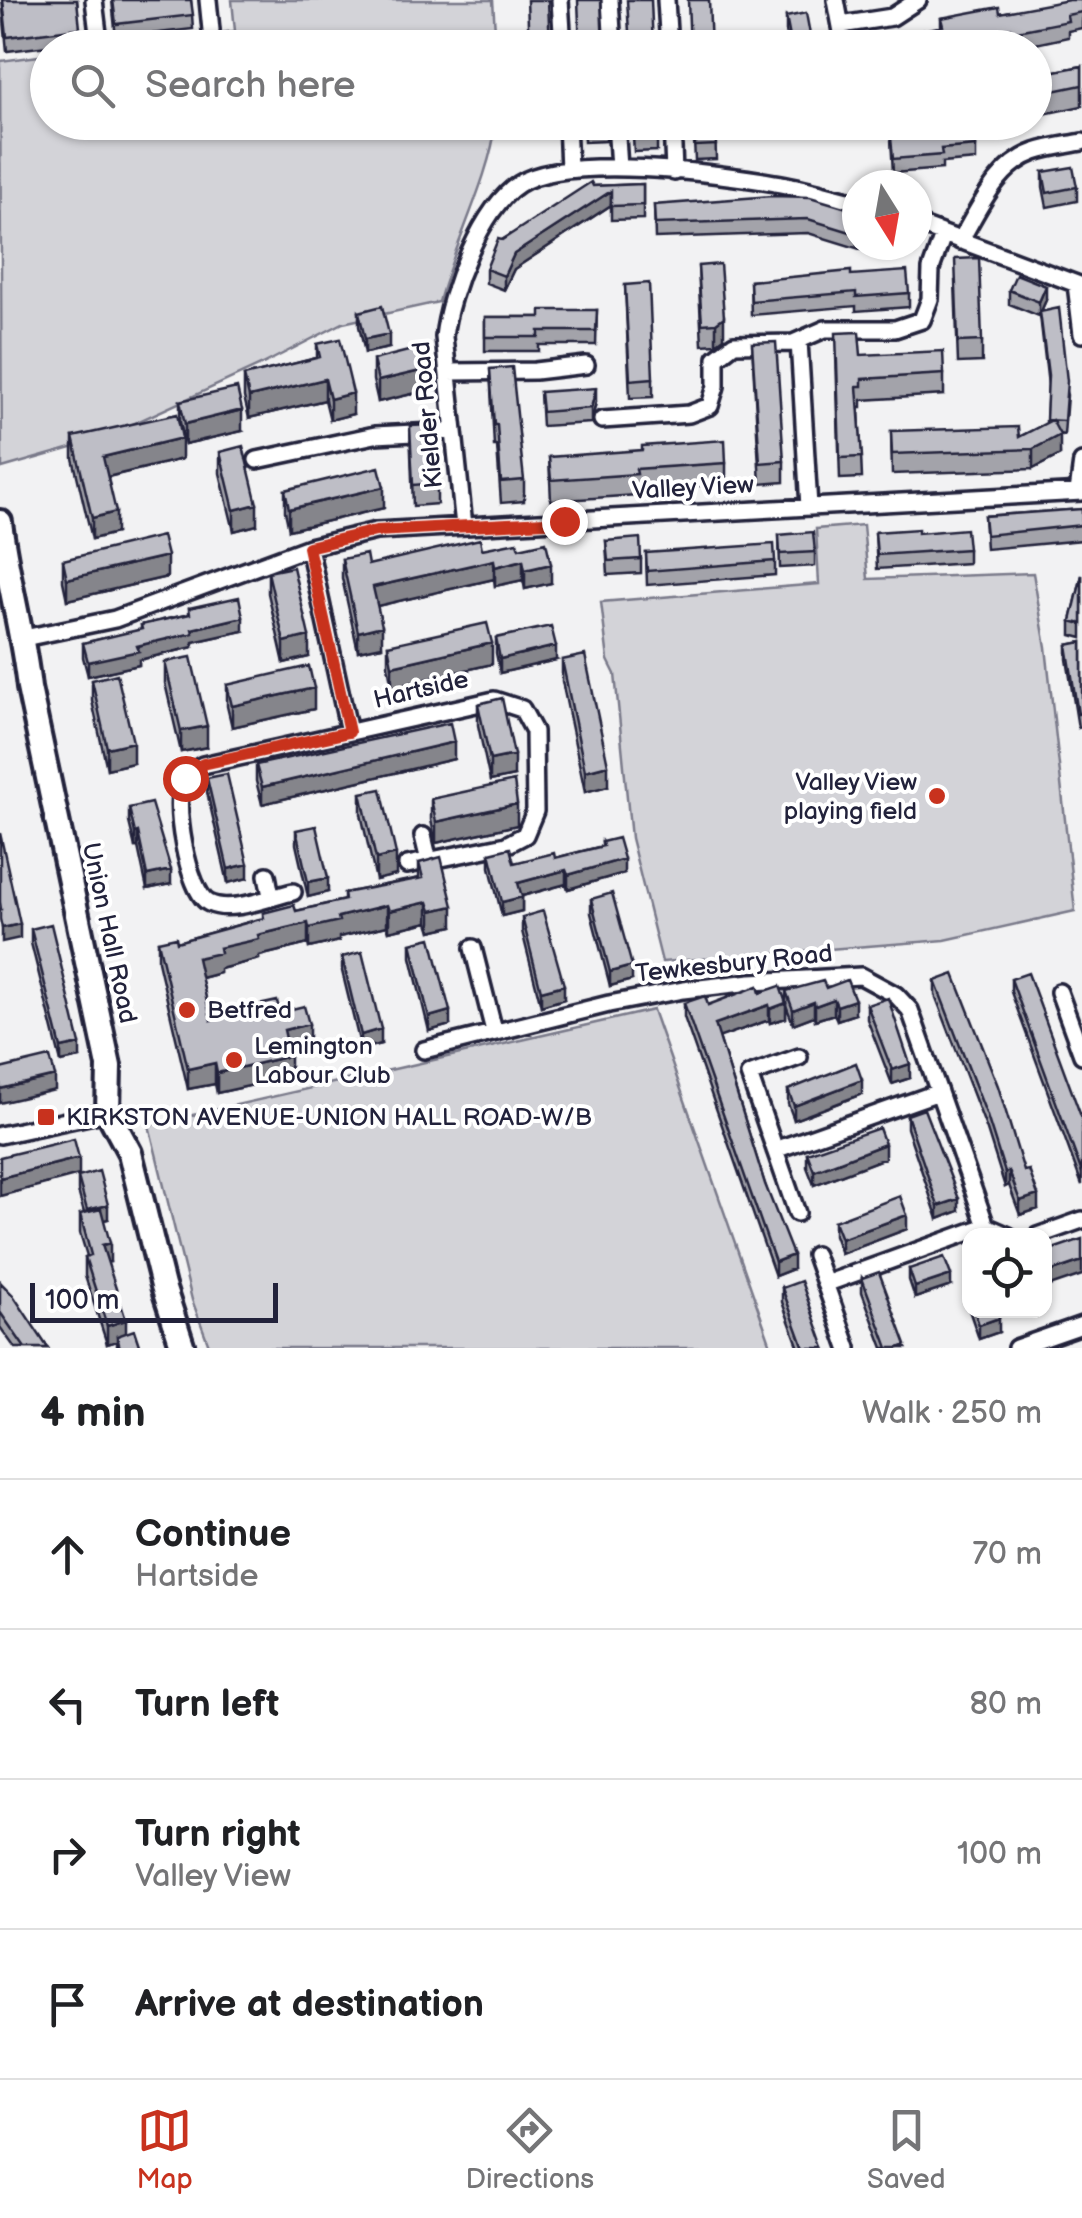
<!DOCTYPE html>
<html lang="en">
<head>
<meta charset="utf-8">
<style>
  body { margin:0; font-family:"Balsamiq Sans",sans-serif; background:#f6f6f6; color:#202124 }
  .controls { position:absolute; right:30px; bottom:30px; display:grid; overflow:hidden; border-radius:20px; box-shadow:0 2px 8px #0004 }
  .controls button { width:90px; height:90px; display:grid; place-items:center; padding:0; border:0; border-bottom:2px solid #e0e0e0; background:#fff; color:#202124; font:50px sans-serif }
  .compass { position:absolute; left:842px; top:170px; width:90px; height:90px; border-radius:50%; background:#fff; box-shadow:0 2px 8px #0004; rotate:169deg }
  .scale { position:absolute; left:30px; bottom:25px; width:248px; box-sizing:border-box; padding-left:10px; border:5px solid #22223b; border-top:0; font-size:28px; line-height:35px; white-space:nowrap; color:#22223b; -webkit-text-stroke:8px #fff; paint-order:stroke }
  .stop { position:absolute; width:30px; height:30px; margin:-22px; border:8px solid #c8321e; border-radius:50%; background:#fff }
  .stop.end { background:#c8321e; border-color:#fff; box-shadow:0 2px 10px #0008 }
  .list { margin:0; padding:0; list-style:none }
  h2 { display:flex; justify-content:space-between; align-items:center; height:130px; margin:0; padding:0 40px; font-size:42px }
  h2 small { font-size:32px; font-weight:400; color:#757577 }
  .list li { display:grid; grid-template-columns:65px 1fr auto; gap:30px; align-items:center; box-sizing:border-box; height:150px; padding:0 40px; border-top:2px solid #e0e0e0 }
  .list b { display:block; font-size:38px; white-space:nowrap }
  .list p { margin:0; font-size:32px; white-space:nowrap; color:#757577 }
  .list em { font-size:32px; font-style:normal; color:#757577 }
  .icon { flex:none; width:55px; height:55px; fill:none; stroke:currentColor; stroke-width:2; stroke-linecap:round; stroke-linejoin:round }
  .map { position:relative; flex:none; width:1082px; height:1348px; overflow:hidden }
  .search { position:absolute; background:#fff; box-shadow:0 2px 8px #0004; left:30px; right:30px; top:30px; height:110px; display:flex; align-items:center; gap:25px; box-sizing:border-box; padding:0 35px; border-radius:55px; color:#757577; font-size:38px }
  .sheet { height:730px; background:#fff }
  nav { display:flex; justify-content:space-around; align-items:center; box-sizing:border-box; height:140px; border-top:2px solid #e0e0e0; background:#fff; font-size:28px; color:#757577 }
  nav a { display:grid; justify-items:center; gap:5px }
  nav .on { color:#c8321e }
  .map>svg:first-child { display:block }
</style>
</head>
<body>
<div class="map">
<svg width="1082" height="1348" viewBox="0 0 1082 1348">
  <rect width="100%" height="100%" fill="#f2f2f3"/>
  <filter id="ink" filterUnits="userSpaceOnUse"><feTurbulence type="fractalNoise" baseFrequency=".01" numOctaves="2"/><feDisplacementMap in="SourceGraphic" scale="20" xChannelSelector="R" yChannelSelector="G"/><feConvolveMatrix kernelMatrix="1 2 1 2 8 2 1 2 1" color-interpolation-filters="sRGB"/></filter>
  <g filter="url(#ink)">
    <!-- green -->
    <path fill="#d3d3d8" stroke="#7a7a8a" stroke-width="2.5" d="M232 0H493L496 47 103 48 235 31Z
      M47 55 48 122 496 123C490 177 454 245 439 302L343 323 263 364 96 441 2 468 0 61Z
      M863 525 868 579 1033 573 1046 647 1075 911 945 940 662 962 631 838 615 674 608 660 601 602 819 584 816 529Z
      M653 1010 772 1348H210L192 1300 149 1125Z"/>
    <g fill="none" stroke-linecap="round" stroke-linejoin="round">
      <defs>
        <path id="street" d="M94 0 99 42
          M208 0 211 30
          M560 0 563 48
          M610 0 613 48
          M666 0 669 48
          M836 0 845 48
          M841 25 892 17 918 0
          M567 122 569 169
          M616 122 619 168
          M672 122 674 172
          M917 224 1082 286
          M960 241C979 209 997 165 1035 152 1050 147 1067 145 1082 142
          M1076 284 1082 334
          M799 341 809 507
          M448 372 535 371 586 365
          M602 420 689 414 710 406 716 386V358L734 344 793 343 825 329H895L922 320 930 299 931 269 943 235
          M257 460 375 435 454 431
          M1078 492 1082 462
          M464 526 444 337C449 293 481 208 519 184 565 154 721 173 775 183 803 187 830 196 857 202
          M309 547 349 732
          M24 638 115 619 309 547 376 531 1082 492
          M423 836 429 861
          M267 875 271 896
          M293 892C270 897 231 914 209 903 188 893 171 799 184 779 188 773 198 768 203 765L494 700 522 709 534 731 535 811 525 835 506 845 407 865
          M473 948 494 1031
          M1059 992 1082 1055
          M424 1050 609 1004 683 990 751 982 861 976 896 995 910 1010 986 1226 1009 1236
          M0 1135 108 1112
          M775 1150 939 1092
          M797 1213 749 1075 799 1057
          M1037 1236 1082 1220
          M815 1255 848 1348
          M825 1284 986 1226
          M1016 1348 1082 1325"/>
        <path id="secondary" d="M0 522C7 578 23 632 29 688L109 1066 108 1112 130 1153 163 1286 183 1348"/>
      </defs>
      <!-- street casing -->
      <use href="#street" stroke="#22223b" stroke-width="22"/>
      <!-- secondary casing -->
      <use href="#secondary" stroke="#22223b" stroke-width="30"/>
      <!-- street -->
      <use href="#street" stroke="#fff" stroke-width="15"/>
      <!-- secondary -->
      <use href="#secondary" stroke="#fff" stroke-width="22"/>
    </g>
    <!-- wall -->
    <path fill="#a3a3aa" stroke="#22223b" stroke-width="2.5" d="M2 0H77L80 42 7 51Z
      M112 0H191L193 29 116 38Z
      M1082 0V28L1068 31V37L1017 48H1012L1011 44 997 48H895V36L941 27V18L1000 13Z
      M786 17 811 40V48H789L786 31Z
      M1082 66V106L1034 116V75Z
      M531 122H552V128L531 129Z
      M583 122H606V141L584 142Z
      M632 122H657V151L634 152Z
      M693 122H715L716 159 695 160Z
      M891 138 976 146V160L942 163V169L893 173Z
      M1043 172 1077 187V201L1047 207 1043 187Z
      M643 184V219L611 220V205L514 269 504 290 486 283V269L502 240 593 186Z
      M654 205 857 211V245H882L879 255 808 233 655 238Z
      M698 266 724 338 716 344 702 345Z
      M851 275 909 293V307L856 311V306L751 315 750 281Z
      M955 280 982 341V362L958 363Z
      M625 285 653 378V397L630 398Z
      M1009 290 1046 300 1041 311 1067 395 1064 435 1059 434 1060 455 1033 469 892 474 891 431 1019 437 1046 424 1048 385 1040 315 1039 316 1009 304Z
      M597 310 596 345H539V351H485V317H541Z
      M359 312 389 348 365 353 359 326Z
      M752 343 784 461V482L760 484Z
      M317 344 353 414 330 420 325 400 249 418 244 397V376L317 358Z
      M836 354 861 355 944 374V395L862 400V407H859L862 478 840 479Z
      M373 360 433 389 378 402 373 380Z
      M490 369 524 480V501L501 503 497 446H494Z
      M540 392 596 402 591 423 542 426Z
      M180 401 242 431 185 444 180 422Z
      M410 426 437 483V504L413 506Z
      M73 437 182 459 108 477 116 533 92 539 73 458Z
      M220 452 257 525 234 531 220 473Z
      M549 457 726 463V484L637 490V495L551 501Z
      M285 490 384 508 289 530 285 511Z
      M1082 509V540L986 549 984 516Z
      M875 532 918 533 968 549V563L877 569Z
      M779 535 815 552V566L780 568Z
      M606 541 641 559V573L608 575Z
      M519 548 551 583 525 589 523 580 495 586 494 579 377 606 382 646 358 651 342 578V559L368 565 482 549Z
      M646 553 775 561V575L647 585Z
      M63 560 167 577 67 600 63 581Z
      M268 572 309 657 284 663 268 593Z
      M1082 575V638L1071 635V621Z
      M189 608 243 631 193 642V647L139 660V665L88 676 83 657V643L141 630V625L189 614Z
      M496 638 556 660 500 673 496 653Z
      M1082 642V727L1078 728 1067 659V645Z
      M388 645 492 664 392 687 388 666Z
      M562 660 608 786 585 792 562 681Z
      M165 662 207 747 181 752 165 683Z
      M92 680 133 763 107 769 92 701Z
      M227 685 314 709 232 727 227 706Z
      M478 704 514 776 490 781 478 725Z
      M454 759 262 804 256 781V765Z
      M207 778 248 878 228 883 207 792Z
      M361 793 396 875 376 880 361 814Z
      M431 799 517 825 436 843 431 820Z
      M129 808 171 884 147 889 138 847H135L129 822Z
      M296 830 328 892 308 897 296 844Z
      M602 842 624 873 568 889 566 884 522 896V911L502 916 490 867V853L514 863 555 858 602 846Z
      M419 863 453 926 431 931 428 922 389 931 387 926 339 937V941L309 948 308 944 259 956V959L220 969V973L201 978 211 1020 280 1012 309 1044 288 1050 290 1077 217 1093 215 1084 188 1089 158 961V941L177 942 263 918V913L296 911 344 900V893L419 878Z
      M591 899 632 980 610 986 591 913Z
      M522 917 564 999 541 1006 522 931Z
      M31 929 80 1058 61 1062 31 943Z
      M411 943 450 1025 429 1031 411 957Z
      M342 957 381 1044 361 1049 342 971Z
      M1011 979 1082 1119V1185L1011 992Z
      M935 981 1038 1209 1020 1215 1009 1185 1005 1187 987 1130 935 995Z
      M826 988 855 1014 837 1020 834 1014 815 1020 814 1016 793 1024 786 1005V1018L770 1023 769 1020 719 1037 765 1184 793 1269 775 1276 684 1017V1003L708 1005 760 993 786 1003V991Z
      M867 1005 910 1078 892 1084 867 1019Z
      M788 1090 862 1094 794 1120 788 1104Z
      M907 1115 959 1211 938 1219 907 1128Z
      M807 1153 885 1158 814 1185 807 1167Z
      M78 1177 108 1219 103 1220 110 1262H107L126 1333 140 1348H117V1341L107 1344 85 1276V1257L87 1256 80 1233V1214L84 1213 78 1191Z
      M834 1221 907 1229 841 1254 834 1235Z
      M909 1269 951 1286 915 1298 909 1280Z
      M862 1278 906 1348H883L862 1292Z
      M0 1282 48 1348H15L0 1327Z
      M782 1288 825 1348H799L782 1302Z
      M969 1296 970 1310H996L999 1332 979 1339 969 1310Z"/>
    <!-- shaded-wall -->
    <path fill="#85858b" stroke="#22223b" stroke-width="2.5" d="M1011 28V44L997 48H919Z
      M611 191V205L514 269 504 290V276L514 254Z
      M1046 286V300L1039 316V302Z
      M724 317V338L716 344V323Z
      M389 334V348L365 353V339Z
      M433 368V389L378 402V381Z
      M325 379V400L249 418V397Z
      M596 388V402L591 423V408Z
      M353 393V414L330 420V399Z
      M242 410V431L185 444V424Z
      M1060 435V455L1033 469V449Z
      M182 438V459L103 478V457Z
      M384 487V508L289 530V509Z
      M257 504V525L234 531V510Z
      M116 512V533L92 539V518Z
      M167 556V577L67 600V579Z
      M494 560V579L373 607V587Z
      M523 560V580L495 586V567Z
      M551 564V583L525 589V570Z
      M243 617V631L193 642V647L139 660V665L88 676V662L192 629Z
      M382 626V646L358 651V632Z
      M309 636V657L284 663V642Z
      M492 643V664L392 687V666Z
      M556 646V660L500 673V659Z
      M314 688V709L232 727V706Z
      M207 726V747L181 752V731Z
      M133 742V763L107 769V748Z
      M454 742V759L262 804V787Z
      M514 755V776L490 781V760Z
      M608 765V786L585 792V771Z
      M517 804V825L436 843V822Z
      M138 832V847H135V833Z
      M396 854V875L376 880V859Z
      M624 859V873L568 889V875Z
      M248 864V878L228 883V869Z
      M171 870V884L147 889V875Z
      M566 870V884L518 897V883Z
      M328 878V892L308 897V882Z
      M522 897V911L502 916V902Z
      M428 902V922L389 931V911Z
      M387 905V926L339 937V941L309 948V928L338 917Z
      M453 906V926L431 931V911Z
      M308 923V944L259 956V959L220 969V973L197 979V958L219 948 258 935Z
      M20 924V938L2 942V928Z
      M632 966V980L610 986V972Z
      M564 985V999L541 1006V991Z
      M834 999V1014L815 1020V1006Z
      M855 1000V1014L837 1020V1006Z
      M814 1002V1016L793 1024V1010Z
      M786 1003V1018L770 1023V1009Z
      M769 1005V1020L715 1039V1024Z
      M450 1011V1025L429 1031V1017Z
      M309 1024V1044L284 1051V1030Z
      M381 1029V1044L361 1049V1035Z
      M80 1044V1058L61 1062V1048Z
      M290 1056V1077L217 1093V1073Z
      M215 1063V1084L188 1089V1069Z
      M910 1064V1078L892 1084V1070Z
      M55 1076V1090L0 1103V1089Z
      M862 1080V1094L794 1120V1106Z
      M885 1144V1158L814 1185V1171Z
      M79 1158V1175L0 1196V1178Z
      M1009 1171V1185L1005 1187V1173Z
      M1038 1195V1209L1020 1215V1201Z
      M959 1199V1211L938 1219V1206Z
      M108 1205V1219L87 1224V1210Z
      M907 1215V1229L841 1254V1239Z
      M110 1243V1262L102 1264V1245Z
      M793 1255V1269L775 1276V1262Z
      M1082 1261V1275L1044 1288V1274Z
      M951 1275V1286L915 1298V1287Z
      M999 1318V1332L979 1339V1325Z
      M126 1320V1338L117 1336V1341L107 1344V1326Z"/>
    <!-- building -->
    <path fill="#bebec6" stroke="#22223b" stroke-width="2.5" d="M3 0H77L80 28 7 37Z
      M113 0H191L193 15 116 24Z
      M527 0H548L550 48H529Z
      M578 0H601L603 48H580Z
      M627 0H651L653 48H630Z
      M688 0H709L711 48H690Z
      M1069 0H1082V12L1067 15 1068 21 1012 32 1011 28 919 48H897L895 36 943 26 941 18 999 7 1000 13Z
      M806 13 811 40 805 41 806 48H792L786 17Z
      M1082 66V85L1034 95V75Z
      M584 122H606V127L584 128Z
      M633 122H657V137L634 138Z
      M694 122H715L716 145 695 146Z
      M974 128 976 146 941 149 942 155 893 159 891 138 946 134V130Z
      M1073 167 1077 187 1047 193 1043 172Z
      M591 182 593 186 643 184V205L611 206V191L514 254 504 276 486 269 498 239 502 240Z
      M772 196 810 197 857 211V234L808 219 655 224 654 205Z
      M979 258 982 341 958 342 955 259Z
      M720 264 724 317 716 323 702 324 698 266Z
      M851 271V275L907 271 909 293 856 297V292L751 301 750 281Z
      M1016 274 1046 286 1039 302 1009 290Z
      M649 283 653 378 630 380 625 285Z
      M382 306 389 334 365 339 359 312Z
      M1059 308 1067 381 1064 421 1046 420 1048 375 1040 312Z
      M541 310H597L596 331H539V337H485V317H541Z
      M859 332 861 355 943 351 944 374 862 379V386H857L862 457 840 458 836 333Z
      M340 339 353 393 330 399 325 379 249 397 244 376 320 357 317 344Z
      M776 342 784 461 760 463 752 343Z
      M428 346 433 368 378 381 373 360Z
      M512 367 524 480 501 482 497 425H494L490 369Z
      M237 388 242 410 185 424 180 401Z
      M596 388 591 408 542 412 540 392Z
      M177 414 182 438 103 457 116 512 92 518 73 437Z
      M1052 420 1060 435 1033 449 892 454 891 431 1018 427 1019 437Z
      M433 425 437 483 413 485 410 426Z
      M725 440 726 463 636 469 637 474 551 480 549 457 642 450V446Z
      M243 446 257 504 234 510 220 452Z
      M379 467 384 487 289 509 285 490Z
      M1082 509V525L986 535 984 516Z
      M918 529V533L966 529 968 549 877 555 875 532Z
      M813 532 815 552 780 554 779 535Z
      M162 536 167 556 67 579 63 560Z
      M640 538 641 559 608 561 606 541Z
      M480 539 482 549 517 542 519 548 546 542 551 564 525 570 523 560 495 567 494 560 373 587 382 626 358 632 342 559 366 554 368 565Z
      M774 544 775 561 647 571 646 553Z
      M293 567 309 636 284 642 268 572Z
      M1082 575V624L1071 621Z
      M239 597 243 617 192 629 193 633 137 646 139 651 88 662 83 643 142 629 141 625 190 614 189 608Z
      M487 623 492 643 392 666 388 645Z
      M551 626 556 646 500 659 496 638Z
      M1082 642V713L1078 714 1067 645Z
      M585 655 608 765 585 771 562 660Z
      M191 657 207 726 181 731 165 662Z
      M309 666 314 688 232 706 227 685Z
      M117 674 133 742 107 748 92 680Z
      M502 698 514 755 490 760 478 704Z
      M450 723 454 742 262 787 256 765Z
      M227 774 248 864 228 869 207 778Z
      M514 781 517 804 436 822 431 799Z
      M381 789 396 854 376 859 361 793Z
      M151 803 171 870 147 875 138 832 135 833 129 808Z
      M316 826 328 878 308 882 296 830Z
      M0 833 20 924 2 928 0 919V909H1L0 902Z
      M618 838 624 859 568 875 566 870 518 883 522 897 502 902 490 853 510 848 514 863 554 853 555 858 603 846 602 842Z
      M441 857 453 906 431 911 428 902 389 911 387 905 338 917 339 921 309 928 308 923 258 935 259 939 219 948 220 953 197 958 211 1020 260 1009 259 1005 277 1001 280 1012 304 1006 309 1024 284 1030 290 1056 217 1073 215 1063 188 1069 158 941 176 937 177 942 264 918 263 913 294 905 296 911 345 900 344 893 423 878 419 863Z
      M612 893 632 966 610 972 591 899Z
      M543 911 564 985 541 991 522 917Z
      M51 924 80 1044 61 1048 31 929Z
      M431 938 450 1011 429 1017 411 943Z
      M362 952 381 1029 361 1035 342 957Z
      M1028 973 1082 1119V1173L1011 979Z
      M954 974 998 1086 1024 1171 1029 1170 1038 1195 1020 1201 1009 1171 1005 1173 987 1116 935 981Z
      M847 980 855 1000 837 1006 834 999 815 1006 814 1002 793 1010 786 991 823 981 826 988Z
      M758 986 760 993 780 986 786 1003 770 1009 769 1005 715 1024 765 1184 793 1255 775 1262 684 1003 705 996 708 1005Z
      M888 998 910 1064 892 1070 867 1005Z
      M50 1057 55 1076 0 1089V1069Z
      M856 1063 862 1080 794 1106 788 1090Z
      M924 1109 959 1199 938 1206 907 1115Z
      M879 1128 885 1144 814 1171 807 1153Z
      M74 1139 79 1158 0 1178V1157Z
      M99 1171 108 1205 87 1210 78 1177Z
      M900 1196 907 1215 841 1239 834 1221Z
      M101 1209 110 1243 102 1245 126 1320 107 1326 85 1257 91 1255 80 1214Z
      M1082 1239V1261L1044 1274V1252Z
      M944 1257 951 1275 915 1287 909 1269Z
      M879 1272 906 1345 899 1348H888L862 1278Z
      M801 1281 825 1348H804L782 1288Z
      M0 1282 13 1295 48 1348H25L0 1312Z
      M974 1310H996L999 1318 979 1325Z
      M134 1330 140 1348H120L117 1336Z"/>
  </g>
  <g fill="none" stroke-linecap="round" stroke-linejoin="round" filter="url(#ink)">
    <!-- route -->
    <path stroke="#c8321e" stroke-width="12" d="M185 778 203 764 349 732 308 547 376 531 564 521"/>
  </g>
  <!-- markers -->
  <g fill="#c8321e" stroke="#fff" stroke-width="4">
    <circle cx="937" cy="796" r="10"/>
    <circle cx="187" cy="1010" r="10"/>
    <circle cx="234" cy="1060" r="10"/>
    <rect x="36" y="1107" width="20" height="20" rx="5"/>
  </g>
  <g text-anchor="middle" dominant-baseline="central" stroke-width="8" stroke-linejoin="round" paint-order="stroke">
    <!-- street labels -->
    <g font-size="25" fill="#22223b" stroke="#fff">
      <text transform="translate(428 415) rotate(-95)">Kielder Road</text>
      <text transform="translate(693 488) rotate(-3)">Valley View</text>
      <text transform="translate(421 690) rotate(-13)">Hartside</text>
      <text transform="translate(109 933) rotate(78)">Union Hall Road</text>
      <text transform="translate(734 964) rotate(-6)">Tewkesbury Road</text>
    </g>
    <!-- poi labels -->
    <g font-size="25" fill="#22223b" stroke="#fff" text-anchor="start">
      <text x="917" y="782" text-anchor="end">Valley View<tspan x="917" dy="29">playing field</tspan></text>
      <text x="207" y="1010">Betfred</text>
      <text x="254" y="1046">Lemington<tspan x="254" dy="29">Labour Club</tspan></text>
      <text x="66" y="1117">KIRKSTON AVENUE-UNION HALL ROAD-W/B</text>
    </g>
  </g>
</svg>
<div class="controls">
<button><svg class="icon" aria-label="locate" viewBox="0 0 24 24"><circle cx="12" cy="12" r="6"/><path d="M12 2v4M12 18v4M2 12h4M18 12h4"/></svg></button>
</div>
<svg class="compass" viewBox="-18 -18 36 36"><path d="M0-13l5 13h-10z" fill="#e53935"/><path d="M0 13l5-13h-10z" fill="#757577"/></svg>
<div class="scale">100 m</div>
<div class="stop" style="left:185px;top:778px"></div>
<div class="stop end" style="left:564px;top:521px"></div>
<div class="search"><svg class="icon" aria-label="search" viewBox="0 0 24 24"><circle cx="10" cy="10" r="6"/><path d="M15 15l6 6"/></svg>Search here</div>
</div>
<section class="sheet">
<h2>4 min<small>Walk · 250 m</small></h2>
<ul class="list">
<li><svg class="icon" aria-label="ahead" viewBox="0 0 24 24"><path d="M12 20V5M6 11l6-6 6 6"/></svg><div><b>Continue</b><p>Hartside</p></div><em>70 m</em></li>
<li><svg class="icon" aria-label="left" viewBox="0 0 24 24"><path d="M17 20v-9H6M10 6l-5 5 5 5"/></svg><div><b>Turn left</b></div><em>80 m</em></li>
<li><svg class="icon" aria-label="right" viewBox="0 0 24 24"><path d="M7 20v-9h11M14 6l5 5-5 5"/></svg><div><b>Turn right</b><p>Valley View</p></div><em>100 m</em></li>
<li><svg class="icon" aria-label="arrive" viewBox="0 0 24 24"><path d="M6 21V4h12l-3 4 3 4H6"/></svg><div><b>Arrive at destination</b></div></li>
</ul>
</section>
<nav>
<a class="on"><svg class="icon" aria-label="map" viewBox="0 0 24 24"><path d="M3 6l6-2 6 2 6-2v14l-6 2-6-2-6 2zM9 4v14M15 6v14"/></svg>Map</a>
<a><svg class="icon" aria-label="directions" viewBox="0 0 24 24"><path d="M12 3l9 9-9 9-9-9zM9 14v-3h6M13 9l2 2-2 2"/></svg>Directions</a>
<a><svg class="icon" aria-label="saved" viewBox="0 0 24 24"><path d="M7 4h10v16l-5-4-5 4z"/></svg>Saved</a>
</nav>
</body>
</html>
